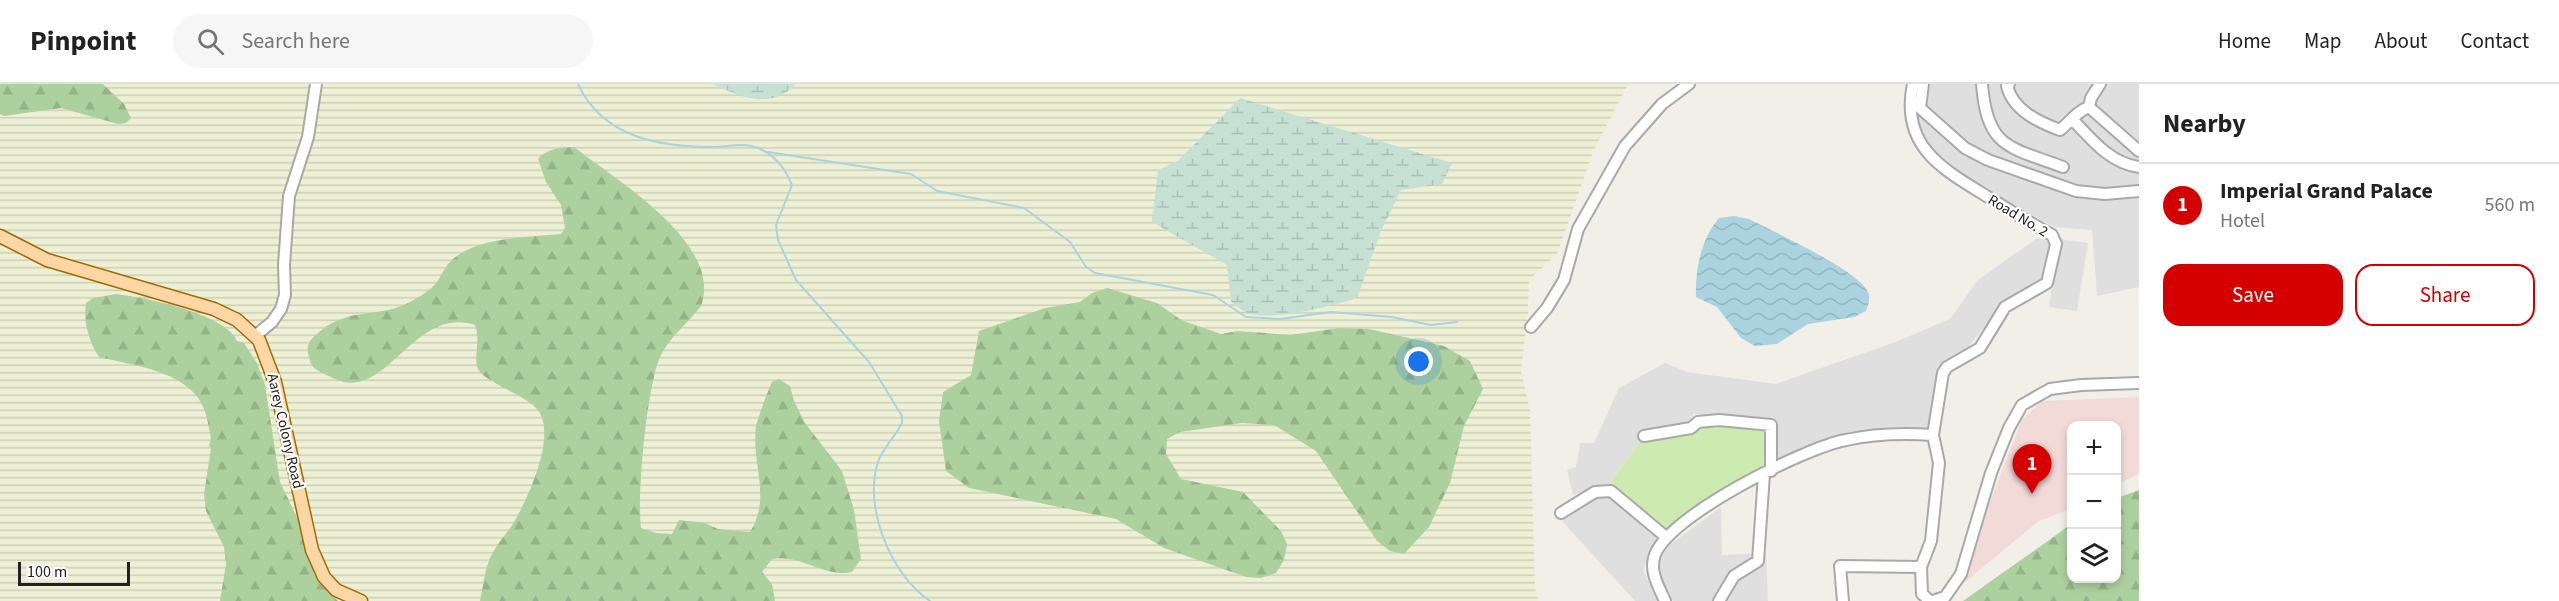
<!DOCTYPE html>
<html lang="en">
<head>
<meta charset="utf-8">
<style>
  body { margin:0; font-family:"Source Sans 3",sans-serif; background:#f6f6f6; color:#222 }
  .controls { position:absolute; right:18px; bottom:18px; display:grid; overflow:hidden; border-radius:12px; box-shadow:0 3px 9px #0003 }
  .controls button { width:54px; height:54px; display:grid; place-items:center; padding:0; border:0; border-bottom:2px solid #e0e0e0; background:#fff; color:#222; font:30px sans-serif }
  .scale { position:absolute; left:18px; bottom:15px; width:112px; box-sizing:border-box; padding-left:6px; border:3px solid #222; border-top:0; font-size:16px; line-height:21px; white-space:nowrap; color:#222; -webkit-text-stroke:4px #fff; paint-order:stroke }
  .you { position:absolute; left:1419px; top:278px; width:21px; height:21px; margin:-15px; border:4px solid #fff; border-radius:50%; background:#1a73e8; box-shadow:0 0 0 9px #1a73e833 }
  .badge { display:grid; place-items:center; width:39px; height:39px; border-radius:50%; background:#d40000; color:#fff; font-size:20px; font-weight:700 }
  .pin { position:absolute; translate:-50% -50px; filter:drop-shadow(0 2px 3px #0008) }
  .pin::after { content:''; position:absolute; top:32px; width:21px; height:18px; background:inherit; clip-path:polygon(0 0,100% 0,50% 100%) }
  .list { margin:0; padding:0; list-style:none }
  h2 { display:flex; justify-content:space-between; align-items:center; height:78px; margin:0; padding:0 24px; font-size:26px }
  h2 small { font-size:20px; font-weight:400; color:#767676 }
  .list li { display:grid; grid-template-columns:39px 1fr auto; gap:18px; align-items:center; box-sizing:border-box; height:84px; padding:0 24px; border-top:2px solid #e0e0e0 }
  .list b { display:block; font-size:22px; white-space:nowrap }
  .list p { margin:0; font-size:20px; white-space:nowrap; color:#767676 }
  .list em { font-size:20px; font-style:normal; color:#767676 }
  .actions { display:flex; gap:12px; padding:18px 24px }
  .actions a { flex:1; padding:14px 0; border:2px solid #d40000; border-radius:18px; text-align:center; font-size:21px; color:#d40000 }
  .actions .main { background:#d40000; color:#fff }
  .icon { flex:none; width:33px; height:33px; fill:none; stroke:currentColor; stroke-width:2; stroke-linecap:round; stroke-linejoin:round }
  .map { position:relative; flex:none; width:2139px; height:517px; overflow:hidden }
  header { display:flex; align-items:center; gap:36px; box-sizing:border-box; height:84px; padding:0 30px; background:#fff; border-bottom:2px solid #e0e0e0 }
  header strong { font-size:28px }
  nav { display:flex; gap:33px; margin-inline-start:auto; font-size:21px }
  .search { width:420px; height:54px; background:#f6f6f6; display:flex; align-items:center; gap:15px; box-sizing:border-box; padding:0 21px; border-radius:33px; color:#767676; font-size:22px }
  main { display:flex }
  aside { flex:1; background:#fff }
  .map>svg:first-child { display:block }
</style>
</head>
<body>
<header>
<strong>Pinpoint</strong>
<div class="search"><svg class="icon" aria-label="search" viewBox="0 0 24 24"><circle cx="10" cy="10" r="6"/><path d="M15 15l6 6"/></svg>Search here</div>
<nav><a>Home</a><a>Map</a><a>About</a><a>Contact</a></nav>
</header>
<main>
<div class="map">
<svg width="2139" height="517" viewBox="0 0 2139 517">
  <defs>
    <pattern id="farmland-rules" width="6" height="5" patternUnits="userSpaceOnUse" patternTransform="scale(1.5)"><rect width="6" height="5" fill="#eef0d5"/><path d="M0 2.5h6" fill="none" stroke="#ccceb7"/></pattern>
    <pattern id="forest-firs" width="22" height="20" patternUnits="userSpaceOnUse" patternTransform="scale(1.5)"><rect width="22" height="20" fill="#add19e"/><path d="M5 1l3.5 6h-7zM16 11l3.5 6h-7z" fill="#95b388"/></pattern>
    <pattern id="wetland-marsh" width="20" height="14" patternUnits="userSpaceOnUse" patternTransform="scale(1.5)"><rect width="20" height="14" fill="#c6e0d4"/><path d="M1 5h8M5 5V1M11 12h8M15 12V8" fill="none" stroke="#aac0b6"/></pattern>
    <pattern id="water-waves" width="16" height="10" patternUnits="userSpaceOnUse" patternTransform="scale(1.5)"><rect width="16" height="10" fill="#aad3df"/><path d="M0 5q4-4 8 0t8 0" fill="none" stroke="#92b5bf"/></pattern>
  </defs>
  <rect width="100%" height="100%" fill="#f2efe9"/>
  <!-- residential -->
  <path fill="#e0dfdf" d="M1919 0H2139V203L2097 212 2092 146 2054 143 1966 96 1924 57 1916 38 1915 18Z
    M2037 154 2051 157 2043 196 2001 222 1969 262 1944 276 1937 291 1930 345 1846 349 1777 380 1776 338 1694 330 1686 341 1642 349 1641 356 1608 402 1573 411 1567 386 1576 383 1580 359H1594L1619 304 1665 279 1687 288 1776 300 1898 257 1950 235 1978 196Z
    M2059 155 2088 159 2077 227 2049 223Z
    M1609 412 1659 453 1643 486 1658 517H1635L1562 437 1594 414Z
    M1721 423 1722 471 1766 469 1768 517H1673L1659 492V478L1668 462Z"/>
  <!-- commercial -->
  <path fill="#f2dad9" d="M2139 313V390L2117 400 2116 342H2072L2071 425 2039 437 1965 498 1989 420 2022 336 2042 317Z"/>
  <!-- farmland -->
  <path fill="url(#farmland-rules)" d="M0 0H1628L1593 68 1557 170 1529 196 1528 229 1521 287 1530 326 1535 504 1538 517H0Z"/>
  <!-- grass -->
  <path fill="#cdebb0" d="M1713 341 1764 344V385L1703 416 1668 445 1608 402 1641 356Z"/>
  <!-- forest -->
  <path fill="url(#forest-firs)" d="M0 0H103L124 20 131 34 126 39 118 40 61 24 4 32 0 30Z
    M574 63C614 95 724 159 701 222 689 238 670 253 661 271 647 299 637 412 641 444L656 449 672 450 679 436 705 439 718 445 750 448C772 413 751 380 756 342 758 334 768 306 772 298L779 295 790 302 794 317 805 339 842 387 854 426 861 475 852 488C822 494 803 470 772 475L762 488 772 500 775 517H480C483 504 484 489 489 477 494 463 506 451 514 438 528 414 557 352 538 326 526 311 484 298 478 285 473 275 481 256 475 241 417 222 391 307 344 298 336 296 326 291 319 287 311 284 310 277 308 269 306 260 311 255 317 250 345 223 377 234 406 220 416 215 430 207 436 199 441 193 443 186 448 180 471 153 529 153 561 150L565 144 561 121 546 98 538 75C547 64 560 64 574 63Z
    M1107 204 1157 219 1181 236 1221 250 1238 247 1291 251 1339 244 1369 245 1444 262 1470 277 1483 305 1464 342 1450 399 1429 443 1404 470 1390 467 1377 457 1316 367 1274 341 1242 339 1180 348 1167 355 1166 370 1181 395 1243 408 1281 447 1287 460 1284 476 1276 489 1261 494 1246 493 1164 464 1116 435 969 404 946 387 939 337 943 308 971 291 979 247 1045 224 1080 218 1092 209Z
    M116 210C143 213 227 230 237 257L244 259 257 279 265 301 280 398 303 446 319 499 338 517H220L226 480 224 463 206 427 204 410 211 365 209 361C213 351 209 349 208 339 201 288 139 283 99 273 89 257 83 238 86 219L93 214Z
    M2139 406V517H1963C1999 491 2036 466 2071 440L2072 494H2116L2117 414Z"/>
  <!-- wetland -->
  <path fill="url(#wetland-marsh)" d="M713 0H796C771 26 742 14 713 0Z
    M1240 14 1452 79 1442 100 1401 106 1381 147 1357 214C1332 222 1271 238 1247 229 1242 227 1236 221 1231 218L1227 181 1152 138 1158 86 1178 77Z"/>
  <!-- water -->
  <path fill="url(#water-waves)" d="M1734 132 1749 135C1774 148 1858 186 1868 208 1871 214 1868 221 1866 227L1854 233 1808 240 1777 260 1755 262 1741 254 1717 223 1696 213C1695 185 1701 155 1719 134Z"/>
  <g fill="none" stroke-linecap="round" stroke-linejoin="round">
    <!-- stream -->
    <path stroke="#aad3df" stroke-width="2" d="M578 0C603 54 660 63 714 63 726 63 739 59 751 62 771 66 785 83 792 101L776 141 778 156 796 196 869 278 902 332V339C895 353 883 364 878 378 863 423 891 491 930 517
      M768 68 911 90 937 107 1024 124 1070 158 1086 183 1095 189 1213 211 1246 233 1280 235 1331 228 1392 233 1431 241 1457 238"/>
    <defs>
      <path id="minor" d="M1913 0C1900 62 1942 85 1988 113 2009 126 2030 139 2052 151L2056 160 2047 199 2005 223 1980 264 1947 283 1943 289 1933 351
        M1923 0 1920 24 1965 64 1988 76 2076 107 2105 110 2139 107
        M1982 0C1987 65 2010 63 2063 83
        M2009 0 2007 2C2013 26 2038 38 2060 46 2070 38 2077 27 2089 23
        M2100 0 2091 14 2089 23 2139 67
        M2073 36C2092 56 2110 79 2139 83
        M1531 243 1547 224 1564 196 1578 145 1625 62 1662 20 1689 0
        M255 252 272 238 281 225 285 211 284 181 289 112 308 53 316 0
        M1644 352 1691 344 1698 338 1719 336 1771 341V387
        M1561 429 1595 408 1611 407 1666 453
        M1665 517C1659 503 1650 489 1654 474 1663 434 1806 363 1846 356 1873 350 1905 349 1933 351L1939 379 1931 457 1921 483 1922 510 1930 517
        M1719 517 1734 492 1758 477 1764 390
        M1843 517 1840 482 1921 483
        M1933 517 1945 513 1961 490 1991 389 2009 344 2022 321 2050 305 2081 301 2139 299"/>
      <path id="major" d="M0 152 47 176 214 225 237 236 259 256 275 298 312 466 324 493 336 506 361 517"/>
    </defs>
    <!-- minor casing -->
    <use href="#minor" stroke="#a9a9a9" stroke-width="14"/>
    <!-- major casing -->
    <use href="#major" stroke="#a06b00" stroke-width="15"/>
    <!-- minor -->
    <use href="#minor" stroke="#fff" stroke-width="10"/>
    <!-- major -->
    <use href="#major" stroke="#fcd6a4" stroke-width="12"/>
  </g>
  <g text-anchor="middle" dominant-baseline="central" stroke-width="4.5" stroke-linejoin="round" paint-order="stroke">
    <!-- street labels -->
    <g font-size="15" fill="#222" stroke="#fff">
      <text transform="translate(2018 132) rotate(31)">Road No. 2</text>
      <text transform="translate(285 347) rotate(77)">Aarey Colony Road</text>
    </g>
  </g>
</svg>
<div class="controls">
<button>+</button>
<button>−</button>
<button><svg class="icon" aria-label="layers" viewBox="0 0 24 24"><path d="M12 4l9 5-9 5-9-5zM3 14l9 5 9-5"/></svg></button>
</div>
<div class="scale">100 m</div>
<div class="you"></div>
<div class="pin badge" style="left:2032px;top:410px">1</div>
</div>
<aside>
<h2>Nearby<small></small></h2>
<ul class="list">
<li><span class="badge">1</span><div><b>Imperial Grand Palace</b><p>Hotel</p></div><em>560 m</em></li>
</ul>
<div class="actions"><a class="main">Save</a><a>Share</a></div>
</aside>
</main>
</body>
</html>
